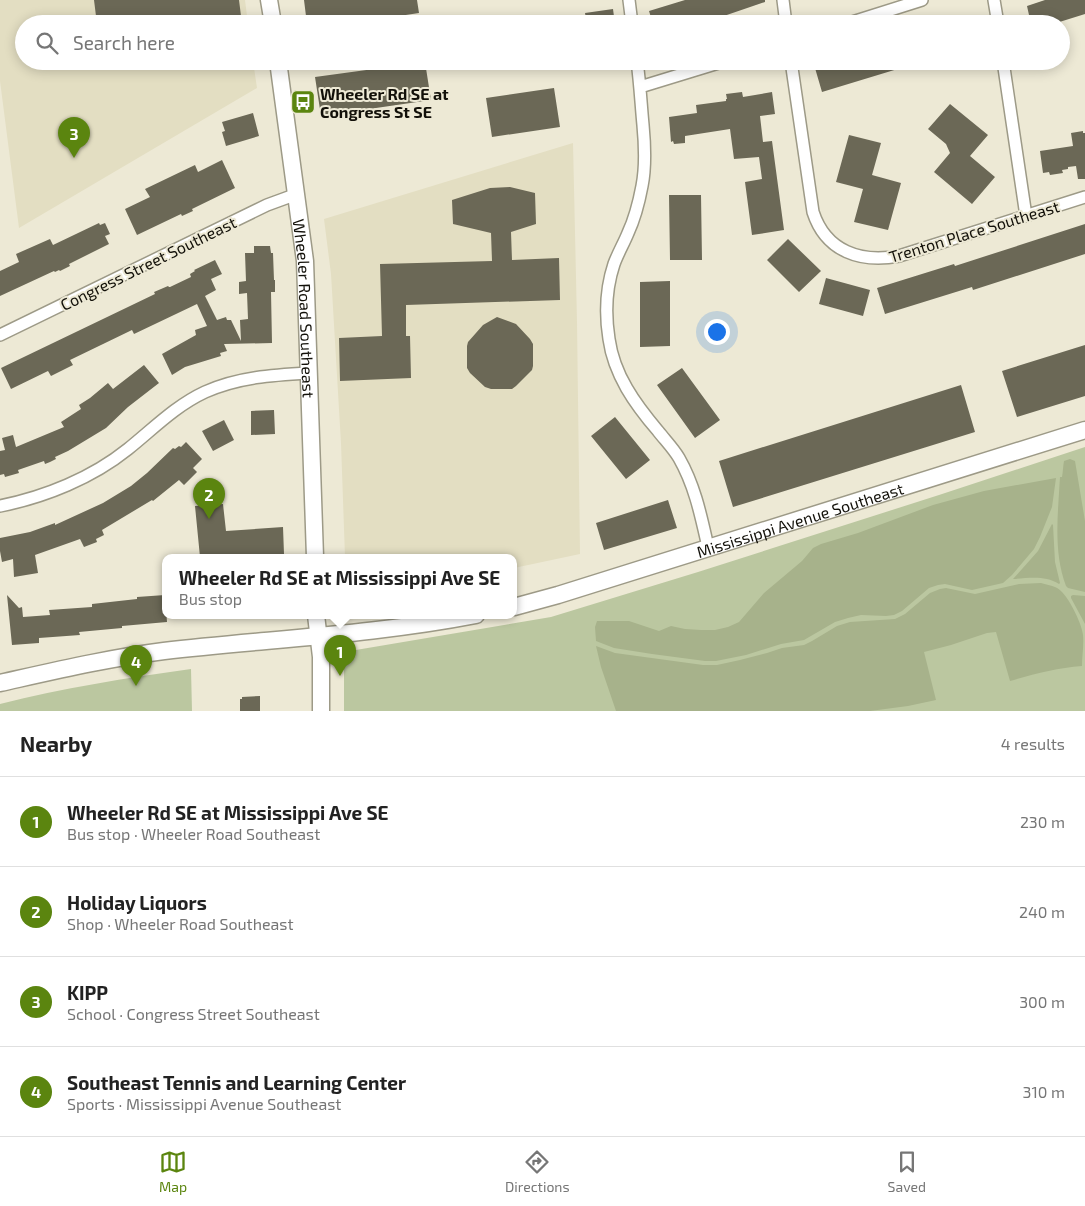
<!DOCTYPE html>
<html lang="en">
<head>
<meta charset="utf-8">
<style>
  body { margin:0; font-family:"Exo 2",sans-serif; background:#f6f6f6; color:#222 }
  .you { position:absolute; left:716px; top:331px; width:18px; height:18px; margin:-12px; border:4px solid #fff; border-radius:50%; background:#1a73e8; box-shadow:0 0 0 8px #1a73e833 }
  .badge { display:grid; place-items:center; width:32px; height:32px; border-radius:50%; background:#5b850f; color:#fff; font-size:16px; font-weight:700 }
  .pin { position:absolute; translate:-50% -41px; filter:drop-shadow(0 1px 2px #0008) }
  .pin::after { content:''; position:absolute; top:26px; width:18px; height:15px; background:inherit; clip-path:polygon(0 0,100% 0,50% 100%) }
  .popup { position:absolute; left:162px; top:554px; width:355px; height:65px; box-sizing:border-box; display:grid; place-content:center; border-radius:10px; background:#fff; filter:drop-shadow(0 1px 4px #0005); font-size:16px; white-space:nowrap; color:#767676 }
  .popup b { font-size:19px; color:#222 }
  .popup::after { content:''; position:absolute; left:50%; top:100%; margin-left:-10px; border:10px solid transparent; border-top-color:#fff }
  .list { margin:0; padding:0; list-style:none }
  h2 { display:flex; justify-content:space-between; align-items:center; height:65px; margin:0; padding:0 20px; font-size:21px }
  h2 small { font-size:16px; font-weight:400; color:#767676 }
  .list li { display:grid; grid-template-columns:32px 1fr auto; gap:15px; align-items:center; box-sizing:border-box; height:90px; padding:0 20px; border-top:1px solid #e0e0e0 }
  .list b { display:block; font-size:19px; white-space:nowrap }
  .list p { margin:0; font-size:16px; white-space:nowrap; color:#767676 }
  .list em { font-size:16px; font-style:normal; color:#767676 }
  .icon { flex:none; width:28px; height:28px; fill:none; stroke:currentColor; stroke-width:2; stroke-linecap:round; stroke-linejoin:round }
  .map { position:relative; flex:none; width:1085px; height:711px; overflow:hidden }
  .search { position:absolute; background:#fff; box-shadow:0 2px 12px #0003; left:15px; right:15px; top:15px; height:55px; display:flex; align-items:center; gap:12px; box-sizing:border-box; padding:0 18px; border-radius:28px; color:#767676; font-size:19px }
  .sheet { height:425px; background:#fff }
  nav { display:flex; justify-content:space-around; align-items:center; box-sizing:border-box; height:70px; border-top:1px solid #e0e0e0; background:#fff; font-size:14px; color:#767676 }
  nav a { display:grid; justify-items:center; gap:2px }
  nav .on { color:#5b850f }
  .map>svg:first-child { display:block }
</style>
</head>
<body>
<div class="map">
<svg width="1085" height="711" viewBox="0 0 1085 711">
  <rect width="100%" height="100%" fill="#ede9d5"/>
  <!-- built -->
  <path fill="#e3dec2" d="M0 0H245L248 24H24V61H253L257 88 19 228 0 81Z
    M573 143 577 322 580 554 514 568V557H345L341 443 331 274 324 219Z"/>
  <!-- green -->
  <path fill="#bbc7a0" d="M1085 447V711H344V652L551 617 698 572 939 495Z
    M191 669 192 711H0V704C63 688 126 678 191 669Z"/>
  <!-- forest -->
  <path fill="#a7b28b" d="M1070 459 1075 461 1085 521V592L1068 588 1066 586C1053 552 1058 513 1060 477H1062C1063 472 1063 466 1064 461Z
    M1056 478 1052 507 1040 537 1034 549 1012 575 1003 583 972 590 945 584 938 585 929 588 902 611 894 615 886 616 861 615 848 618 835 622 804 640 781 644 746 655 716 661H705L652 654 614 648 596 641 595 627 597 621H629L659 631 671 626 685 629 701 630H715L728 627 739 622 764 593 802 561 813 548 821 544 858 533 933 505 984 491Z
    M1052 524 1053 525 1055 562 1060 583 1059 584C1045 575 1029 578 1013 579L1038 551Z
    M1041 583C1048 585 1057 586 1062 592 1070 600 1082 624 1083 635 1084 645 1082 656 1082 666 1057 668 1034 674 1010 681L996 632 987 633 951 645 924 652 936 700 908 706 870 711H616L601 667 596 646 615 653 703 665H717L740 660 767 653 782 648 804 645 812 641 837 626 850 622 895 619 905 614 930 593 940 589 946 588 975 594 1019 584Z
    M1073 595 1085 596V624L1071 598V596Z"/>
  <!-- building -->
  <path fill="#6b6856" d="M94 0H239L242 24H97Z
    M304 0H417L419 13 346 24H307Z
    M685 0H765V2L718 18 717 16 691 24H653L649 11Z
    M1045 0H1085V14L1053 24H1031L1027 6Z
    M613 9 615 24H587L585 13Z
    M838 61H913L914 64 822 92 815 68Z
    M425 62 431 100 321 116 315 77Z
    M554 88 560 127 492 137 486 98Z
    M742 92 743 97 772 92 775 114 760 116 763 142 772 141 784 230 752 235 745 182 762 179 759 157 734 159 730 129 685 136V143L674 144 673 141 671 142 669 117 697 113 696 105 726 101V99H727L726 94Z
    M950 104 988 135 970 156 995 177 972 204 934 172 950 153 946 144 928 129Z
    M253 113 259 136 226 146 222 132 225 131 222 122Z
    M1083 131V133H1085V179H1078L1076 166 1068 167V169L1062 170 1063 173 1050 175 1049 172 1043 173 1040 151 1073 146 1071 133Z
    M849 135 881 143 872 175 901 183 888 230 854 222 863 189 836 182Z
    M222 160 235 188 192 209 193 211 182 216 181 214 137 235 125 209 150 197 145 189 195 165 198 172Z
    M510 187 535 193 536 224 511 232 512 260 559 258 560 300 406 305V336H410L411 378 340 381 339 338 382 336 380 264 492 261 491 233 453 224 452 200 490 188Z
    M669 195H701L702 260H670Z
    M99 223 100 225 105 223 110 234 105 236 109 244 69 264 70 266 60 271 59 270 55 272 54 271 0 296V271L19 262 16 254 50 239 53 245Z
    M1085 224V254L973 290 972 287 885 314 877 288 954 264 955 266Z
    M788 239 821 271 799 292 767 260Z
    M254 246H270L271 253H273L274 280H275V292H271L272 343 224 344 227 351 220 353 221 356 185 367 172 375 162 354 196 335 195 330 207 326 197 304 134 334 132 330 70 360 73 365 51 376 48 371 11 389 1 368 155 294 154 292 168 286 169 287H170L191 277 190 274 195 271 194 270 215 260 222 274 211 279 216 290 205 296 217 320 226 317 227 320H231L241 341 240 320 248 319 247 293 239 294V282L246 281 245 253H254Z
    M826 278 870 290 863 316 819 304Z
    M670 281V346L640 347V282Z
    M497 317 516 324 530 339 533 344V366L532 370 516 386 512 389H491L485 387 470 373 467 368V346L468 342 483 325Z
    M1085 345V396L1017 417 1002 371Z
    M144 365 159 383 128 407 106 428 68 451 55 457 56 459 50 462 45 464 44 461 18 470 19 473 5 477 4 474 0 475V451L5 450 2 438 13 435 16 447 64 427 61 422 81 409 79 405 90 398 108 383 113 389Z
    M682 368 720 420 695 438 657 385Z
    M961 385 975 432 733 507 719 461Z
    M274 410 275 434 251 435V411Z
    M615 417 650 460 626 479 591 436Z
    M224 420 234 440 213 451 202 431Z
    M186 442 202 459 193 468 197 472 184 485 179 480 153 501 152 500 102 530 104 535 96 539 97 542 84 547 80 539 35 555 38 573 14 577 13 559 2 562 0 551V538L30 532 55 523V525L103 503 131 486 147 473 173 448 175 449 179 446 181 447Z
    M668 500 677 528 604 550 596 523Z
    M223 504 226 531 283 527 284 554 243 557H200L195 506Z
    M7 595 19 608 22 607 23 617 50 615 49 610 92 607V604L137 599V597L165 595 167 622 122 626V628L79 632 80 635 39 638V643L12 645Z
    M260 696V711H240V699H242V697Z"/>
  <g fill="none" stroke-linecap="round" stroke-linejoin="round">
    <defs>
      <path id="minor" d="M629 0 632 24
        M783 0 786 24
        M994 0 998 24
        M846 24 922 0
        M637 61C640 83 641 104 643 125 645 146 646 166 642 186 639 202 635 218 628 233 624 243 618 253 614 264 606 288 605 314 609 339 614 375 635 404 658 431 665 440 673 448 679 458 695 486 701 516 708 547
        M791 61 813 212C826 252 861 263 899 256L1085 197
        M1003 61 1026 216
        M640 87 725 61
        M0 335 267 205 297 194
        M0 506C45 497 92 478 128 449 153 429 175 406 205 392 238 377 273 375 309 373"/>
      <g id="secondary">
        <path d="M269 0 273 24"/>
        <path id="s1" d="M278 61 305 261 315 557"/>
        <path id="s2" d="M514 607 558 595 1085 430"/>
        <path d="M316 615 321 657V711"/>
        <path d="M0 683C54 671 109 658 164 651 268 639 373 635 476 615"/>
      </g>
    </defs>
    <!-- minor casing -->
    <use href="#minor" stroke="#9d9a87" stroke-width="14"/>
    <!-- secondary casing -->
    <use href="#secondary" stroke="#9d9a87" stroke-width="19"/>
    <!-- minor -->
    <use href="#minor" stroke="#fff" stroke-width="11"/>
    <!-- secondary -->
    <use href="#secondary" stroke="#fff" stroke-width="16"/>
  </g>
  <!-- icons -->
  <defs>
    <symbol id="bus-square" viewBox="-11 -11 22 22"><rect x="-9" y="-9" width="18" height="18" rx="4" fill="#5b850f" stroke="#ede9d5"/><path d="M-5-6H5V4H4V6H2V4H-2V6H-4V4H-5ZM-3.5-4V0h7V-4ZM-3.5 1.2v1.5H-2V1.2ZM2 1.2v1.5H3.5V1.2Z" fill="#fff"/></symbol>
  </defs>
  <g fill-rule="evenodd">
    <use href="#bus-square" x="289" y="88" width="28" height="28"/>
  </g>
  <g text-anchor="middle" dominant-baseline="central" stroke-width="4" stroke-linejoin="round" paint-order="stroke">
    <!-- poi labels -->
    <g font-size="16" font-weight="bold" fill="#121009" stroke="#ede9d5" text-anchor="start">
      <text x="320" y="93">Wheeler Rd SE at<tspan x="320" dy="18">Congress St SE</tspan></text>
    </g>
    <!-- street labels -->
    <g font-size="16" fill="#121009" stroke="#ede9d5">
      <text transform="translate(974 231) rotate(-17)">Trenton Place Southeast</text>
      <text transform="translate(148 263) rotate(-26)">Congress Street Southeast</text>
      <text stroke="none"><textPath href="#s1" startOffset="249">Wheeler Road Southeast</textPath></text>
      <text stroke="none"><textPath href="#s2" startOffset="299">Mississippi Avenue Southeast</textPath></text>
    </g>
  </g>
</svg>
<div class="you"></div>
<div class="pin badge" style="left:340px;top:676px">1</div>
<div class="popup"><b>Wheeler Rd SE at Mississippi Ave SE</b>Bus stop</div>
<div class="pin badge" style="left:209px;top:519px">2</div>
<div class="pin badge" style="left:74px;top:158px">3</div>
<div class="pin badge" style="left:136px;top:686px">4</div>
<div class="search"><svg class="icon" aria-label="search" viewBox="0 0 24 24"><circle cx="10" cy="10" r="6"/><path d="M15 15l6 6"/></svg>Search here</div>
</div>
<section class="sheet">
<h2>Nearby<small>4 results</small></h2>
<ul class="list">
<li><span class="badge">1</span><div><b>Wheeler Rd SE at Mississippi Ave SE</b><p>Bus stop · Wheeler Road Southeast</p></div><em>230 m</em></li>
<li><span class="badge">2</span><div><b>Holiday Liquors</b><p>Shop · Wheeler Road Southeast</p></div><em>240 m</em></li>
<li><span class="badge">3</span><div><b>KIPP</b><p>School · Congress Street Southeast</p></div><em>300 m</em></li>
<li><span class="badge">4</span><div><b>Southeast Tennis and Learning Center</b><p>Sports · Mississippi Avenue Southeast</p></div><em>310 m</em></li>
</ul>
</section>
<nav>
<a class="on"><svg class="icon" aria-label="map" viewBox="0 0 24 24"><path d="M3 6l6-2 6 2 6-2v14l-6 2-6-2-6 2zM9 4v14M15 6v14"/></svg>Map</a>
<a><svg class="icon" aria-label="directions" viewBox="0 0 24 24"><path d="M12 3l9 9-9 9-9-9zM9 14v-3h6M13 9l2 2-2 2"/></svg>Directions</a>
<a><svg class="icon" aria-label="saved" viewBox="0 0 24 24"><path d="M7 4h10v16l-5-4-5 4z"/></svg>Saved</a>
</nav>
</body>
</html>
